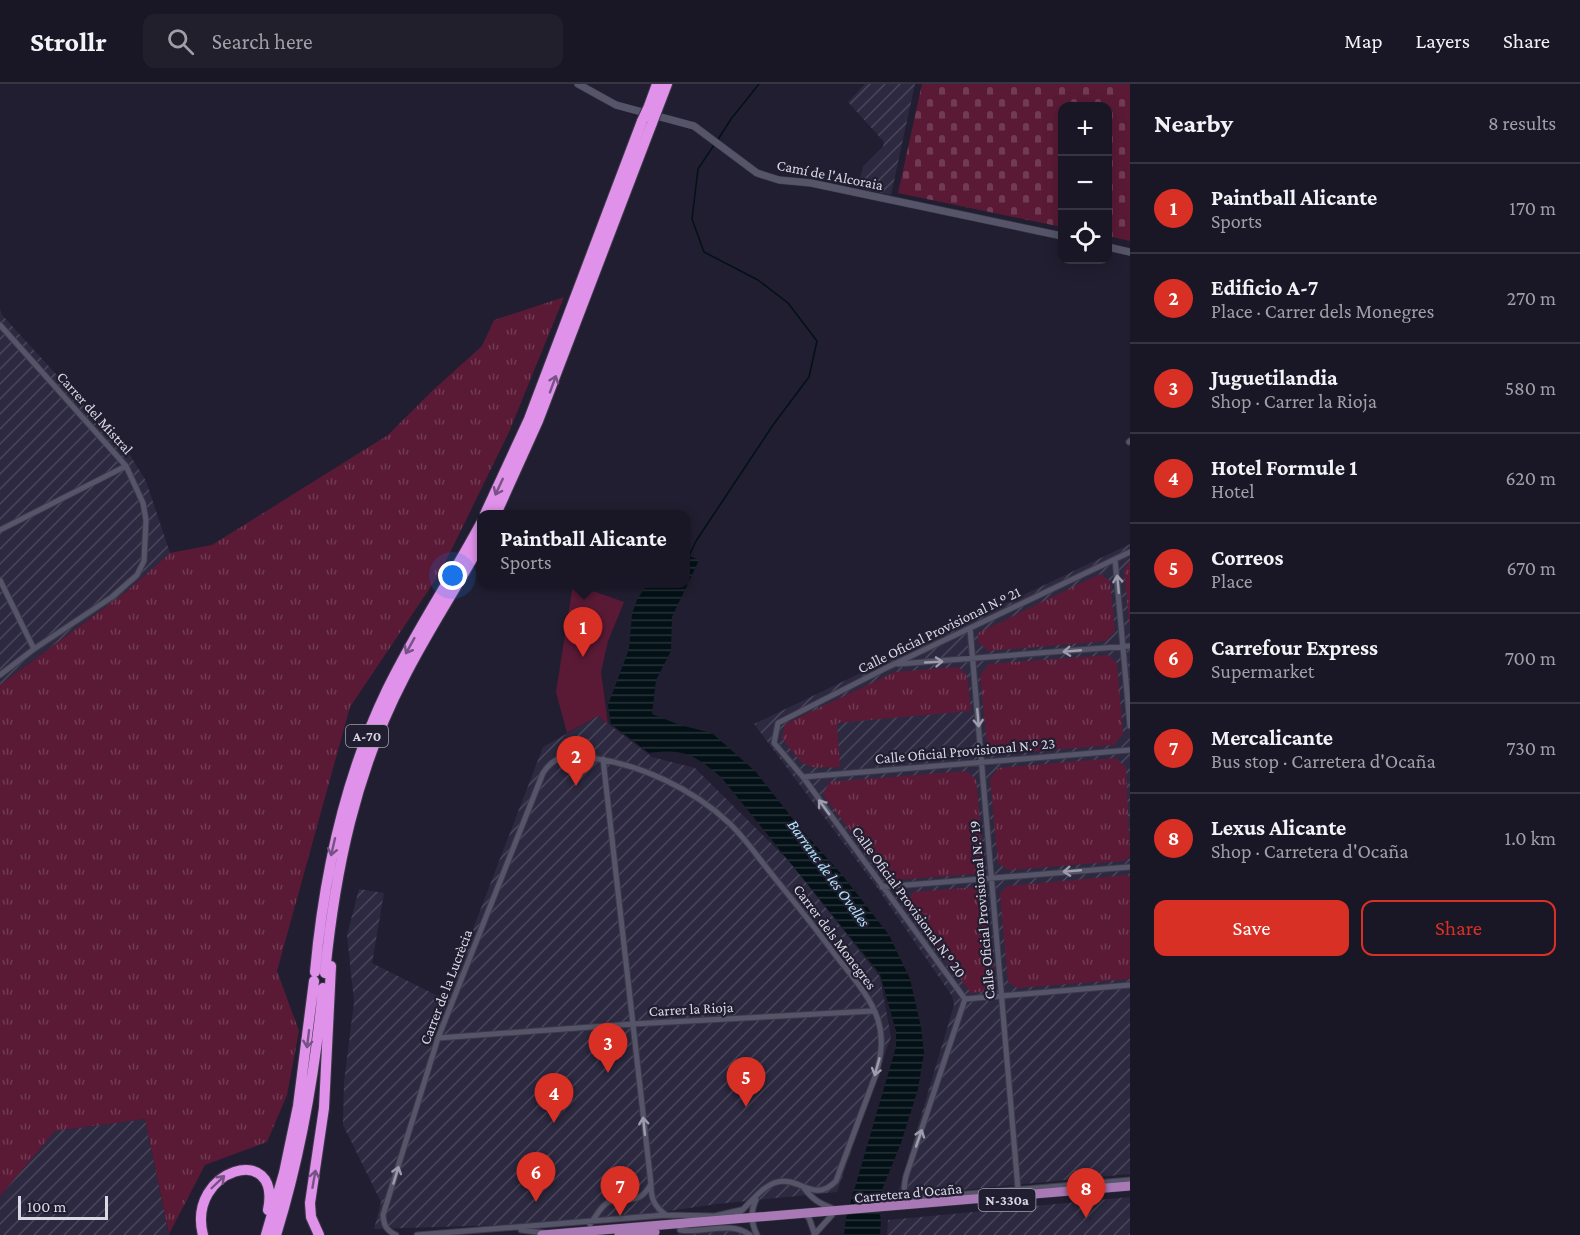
<!DOCTYPE html>
<html lang="en">
<head>
<meta charset="utf-8">
<style>
  body { margin:0; font-family:"Crimson Pro",serif; background:#221f2d; color:#f1f3f6 }
  .controls { position:absolute; right:18px; top:18px; display:grid; overflow:hidden; border-radius:12px; box-shadow:0 3px 15px #0003 }
  .controls button { width:54px; height:54px; display:grid; place-items:center; padding:0; border:0; border-bottom:2px solid #373542; background:#191625; color:#f1f3f6; font:30px sans-serif }
  .scale { position:absolute; left:18px; bottom:15px; width:90px; box-sizing:border-box; padding-left:6px; border:3px solid #d9d8e4; border-top:0; font-size:16px; line-height:21px; white-space:nowrap; color:#d9d8e4; -webkit-text-stroke:4px #211e31; paint-order:stroke }
  .you { position:absolute; left:453px; top:492px; width:21px; height:21px; margin:-15px; border:4px solid #fff; border-radius:50%; background:#1a73e8; box-shadow:0 0 0 9px #1a73e833 }
  .badge { display:grid; place-items:center; width:39px; height:39px; border-radius:50%; background:#d93025; color:#fff; font-size:20px; font-weight:700 }
  .pin { position:absolute; translate:-50% -50px; filter:drop-shadow(0 2px 3px #0008) }
  .pin::after { content:''; position:absolute; top:32px; width:21px; height:18px; background:inherit; clip-path:polygon(0 0,100% 0,50% 100%) }
  .popup { position:absolute; left:477px; top:426px; width:213px; height:78px; box-sizing:border-box; display:grid; place-content:center; border-radius:12px; background:#191625; filter:drop-shadow(0 2px 4px #0005); font-size:20px; white-space:nowrap; color:#9f9fa7 }
  .popup b { font-size:22px; color:#f1f3f6 }
  .popup::after { content:''; position:absolute; left:50%; top:100%; margin-left:-12px; border:12px solid transparent; border-top-color:#191625 }
  .list { margin:0; padding:0; list-style:none }
  h2 { display:flex; justify-content:space-between; align-items:center; height:78px; margin:0; padding:0 24px; font-size:26px }
  h2 small { font-size:20px; font-weight:400; color:#9f9fa7 }
  .list li { display:grid; grid-template-columns:39px 1fr auto; gap:18px; align-items:center; box-sizing:border-box; height:90px; padding:0 24px; border-top:2px solid #373542 }
  .list b { display:block; font-size:22px; white-space:nowrap }
  .list p { margin:0; font-size:20px; white-space:nowrap; color:#9f9fa7 }
  .list em { font-size:20px; font-style:normal; color:#9f9fa7 }
  .actions { display:flex; gap:12px; padding:18px 24px }
  .actions a { flex:1; padding:14px 0; border:2px solid #d93025; border-radius:12px; text-align:center; font-size:21px; color:#d93025 }
  .actions .main { background:#d93025; color:#fff }
  .icon { flex:none; width:33px; height:33px; fill:none; stroke:currentColor; stroke-width:2; stroke-linecap:round; stroke-linejoin:round }
  .map { position:relative; flex:none; width:1130px; height:1151px; overflow:hidden }
  header { display:flex; align-items:center; gap:36px; box-sizing:border-box; height:84px; padding:0 30px; background:#191625; border-bottom:2px solid #373542 }
  header strong { font-size:28px }
  nav { display:flex; gap:33px; margin-inline-start:auto; font-size:21px }
  .search { width:420px; height:54px; background:#221f2d; display:flex; align-items:center; gap:15px; box-sizing:border-box; padding:0 21px; border-radius:12px; color:#9f9fa7; font-size:22px }
  main { display:flex }
  aside { flex:1; background:#191625 }
  .map>svg:first-child { display:block }
</style>
</head>
<body>
<header>
<strong>Strollr</strong>
<div class="search"><svg class="icon" aria-label="search" viewBox="0 0 24 24"><circle cx="10" cy="10" r="6"/><path d="M15 15l6 6"/></svg>Search here</div>
<nav><a>Map</a><a>Layers</a><a>Share</a></nav>
</header>
<main>
<div class="map">
<svg width="1130" height="1151" viewBox="0 0 1130 1151">
  <defs>
    <pattern id="industrial-furrows" width="10" height="10" patternUnits="userSpaceOnUse" patternTransform="scale(1.5)"><rect width="10" height="10" fill="#2c2940"/><path d="M-1 1l2-2M0 10L10 0M9 11l2-2" fill="none" stroke="#4a475b"/></pattern>
    <pattern id="grass-tufts" width="24" height="20" patternUnits="userSpaceOnUse" patternTransform="scale(1.5)"><rect width="24" height="20" fill="#5a1a36"/><path d="M3 7l-1-3M5 7V3M7 7l1-3M15 17l-1-3M17 17v-4M19 17l1-3" fill="none" stroke="#713b53"/></pattern>
    <pattern id="cemetery-stones" width="16" height="16" patternUnits="userSpaceOnUse" patternTransform="scale(1.5)"><rect width="16" height="16" fill="#5a1a36"/><path d="M2 7V4a2 2 0 0 1 4 0v3zM10 15v-3a2 2 0 0 1 4 0v3z" fill="#713b53"/></pattern>
    <pattern id="water-rules" width="6" height="5" patternUnits="userSpaceOnUse" patternTransform="scale(1.5)"><rect width="6" height="5" fill="#031116"/><path d="M0 2.5h6" fill="none" stroke="#273338"/></pattern>
  </defs>
  <rect width="100%" height="100%" fill="#211e31"/>
  <!-- industrial -->
  <path fill="url(#industrial-furrows)" d="M865 0H915L891 111 862 105 859 97 863 83 883 63 884 58 848 18Z
    M0 225 2 231 130 371 146 397 170 469 127 507 0 601Z
    M1130 460V1090L897 1112 954 921 952 912 878 805 754 640Z
    M598 632 652 673 695 684 789 777 880 893 891 953 837 1108 717 1120 592 1138 374 1145 381 1118 343 1041 344 998 354 918 347 851 359 805 384 809 372 879 440 913 466 863 543 663Z
    M145 1035 169 1151H0V1112L55 1047Z
    M1130 1113V1151H887L888 1136Z
    M729 1147 743 1151H673Z"/>
  <!-- grass -->
  <path fill="url(#grass-tufts)" d="M564 213 509 348 440 489 350 623 277 887 299 947 287 1011 267 1058 205 1081 169 1150 145 1035 55 1047 0 1112V601L127 507 170 469 212 461 388 351 431 308 482 262 494 236Z
    M1130 476V546L1124 487Z
    M1100 490 1110 497 1115 547 1106 557 988 567 978 558V549Z
    M1108 571 1117 579 1123 650 1114 661 997 670 987 661 980 591 989 580Z
    M958 583 967 591 971 627 837 639 840 683C802 685 804 683 782 654L785 640 895 588Z
    M1116 674 1126 684 1130 772 1124 777 1008 786 998 779 990 695 998 684Z
    M966 687 976 695 984 780 975 790 896 796 884 791 823 711 829 698Z
    M1128 791 1130 794V895L1017 904 1008 898 1000 810 1007 802Z
    M977 803 986 812 995 895 985 907 971 909 905 821 913 808Z"/>
  <!-- cemetery -->
  <path fill="url(#cemetery-stones)" d="M922 0H1130V157L1108 152V22H1062V143L898 109Z"/>
  <!-- pitch -->
  <path fill="#5a1a36" d="M573 500 624 518 608 557 601 588 608 640 598 632 567 649 556 608Z"/>
  <!-- water -->
  <path fill="url(#water-rules)" d="M685 470 699 476 672 533 671 567 656 596 652 630 680 641 712 649 756 688 800 744 843 792 889 851 910 895 921 943 924 969 918 1005 901 1059 877 1118 881 1136 880 1151H844L846 1134 896 963V947L880 890 721 693C694 671 685 664 649 669L611 640 608 621 629 565 632 530 637 516 647 500H685Z"/>
  <g fill="none" stroke-linecap="round" stroke-linejoin="round">
    <!-- stream -->
    <path stroke="#031116" stroke-width="1.5" d="M717 57 731 35 759 0
      M689 472 696 457 773 341 809 293 817 257 788 219 758 196 704 168 692 135 698 85 714 61"/>
    <defs>
      <path id="minor" d="M0 241 126 382 143 419 146 436 144 477 137 491 112 513 34 565 0 591
        M1129 358 1130 357
        M0 446 126 382
        M1130 468 888 583 778 639 774 659 803 693 965 915 906 1092C903 1106 902 1113 919 1114L1130 1096
        M1115 475 1130 642
        M0 496 34 565
        M970 544 1018 1105
        M898 580 1130 562
        M603 675 651 1100
        M803 693 1130 666
        M882 803 1130 783
        M965 915 1130 901
        M438 954 633 940 873 927
        M804 1104C812 1115 820 1120 832 1124
        M756 1116C750 1128 751 1139 757 1151
        M804 1129 809 1134 815 1151
        M590 1140C596 1133 601 1121 609 1118 629 1110 637 1124 651 1100 651 1115 654 1122 666 1131
        M521 1146 544 1149
        M680 1146C704 1150 729 1136 750 1151
        M396 1151C386 1146 384 1142 383 1131L438 954 543 689C555 670 570 671 591 674 640 680 693 705 729 739 745 754 757 772 770 788 790 813 811 838 830 864 846 886 870 910 878 936 884 955 881 971 876 990L836 1097C813 1121 799 1090 774 1099 759 1105 747 1123 734 1134
        M417 1151 666 1131 715 1132 741 1126
        M814 1151 832 1131"/>
      <path id="tertiary" d="M578 0 616 21 694 42 757 89 779 96 811 99 1062 152
        M1108 163 1130 168"/>
      <path id="primary" d="M542 1151 1130 1102
        M619 1151 655 1148"/>
      <path id="motorway" d="M649 22 657 0
        M657 26 667 0
        M485 430 529 335 642 37
        M496 430 538 337 652 39
        M315 888C324 790 344 695 387 606 415 548 451 495 481 439
        M325 889C335 786 356 686 404 594 427 548 456 505 481 459
        M203 1151C186 1085 282 1057 268 1126
        M266 1151 284 1089 298 1022 314 897
        M276 1151C301 1070 315 989 323 904
        M319 1151 311 1133 310 1119 324 1024 331 882"/>
    </defs>
    <!-- minor casing -->
    <use href="#minor" stroke="#3c3a49" stroke-width="7"/>
    <!-- tertiary casing -->
    <use href="#tertiary" stroke="#3c3a49" stroke-width="8"/>
    <!-- primary casing -->
    <use href="#primary" stroke="#3c3a49" stroke-width="10"/>
    <!-- motorway casing -->
    <use href="#motorway" stroke="#3c3a49" stroke-width="12"/>
    <!-- minor -->
    <use href="#minor" stroke="#565469" stroke-width="5"/>
    <!-- tertiary -->
    <use href="#tertiary" stroke="#565469" stroke-width="7"/>
    <!-- primary -->
    <use href="#primary" stroke="#a979b6" stroke-width="9"/>
    <!-- motorway -->
    <use href="#motorway" stroke="#e091ea" stroke-width="10"/>
    <defs>
      <path id="motorway-bridge" d="M642 37 649 22
        M652 39 657 26"/>
    </defs>
    <!-- motorway-bridge casing -->
    <use href="#motorway-bridge" stroke="#3c3a49" stroke-width="12" stroke-linecap="butt"/>
    <!-- motorway-bridge -->
    <use href="#motorway-bridge" stroke="#e091ea" stroke-width="10"/>
  </g>
  <!-- one-way arrows -->
  <defs><path id="oneway-shaft" d="M-6 0H5M1.5-3L5.5 0L1.5 3" fill="none" stroke-width="1.6" stroke-linecap="round" stroke-linejoin="round" transform="scale(1.5)"/></defs>
  <g stroke="#775284">
    <use href="#oneway-shaft" transform="translate(553 300) rotate(-70)"/>
    <use href="#oneway-shaft" transform="translate(499 403) rotate(115)"/>
    <use href="#oneway-shaft" transform="translate(410 562) rotate(119)"/>
    <use href="#oneway-shaft" transform="translate(333 763) rotate(103)"/>
    <use href="#oneway-shaft" transform="translate(308 955) rotate(97)"/>
    <use href="#oneway-shaft" transform="translate(314 1095) rotate(-80)"/>
    <use href="#oneway-shaft" transform="translate(218 1098) rotate(-44)"/>
  </g>
  <g stroke="#9e9dad">
    <use href="#oneway-shaft" transform="translate(1118 500) rotate(-95)"/>
    <use href="#oneway-shaft" transform="translate(1072 567) rotate(175)"/>
    <use href="#oneway-shaft" transform="translate(934 578) rotate(-3)"/>
    <use href="#oneway-shaft" transform="translate(978 634) rotate(85)"/>
    <use href="#oneway-shaft" transform="translate(824 723) rotate(-126)"/>
    <use href="#oneway-shaft" transform="translate(1072 787) rotate(175)"/>
    <use href="#oneway-shaft" transform="translate(877 983) rotate(106)"/>
    <use href="#oneway-shaft" transform="translate(644 1042) rotate(-96)"/>
    <use href="#oneway-shaft" transform="translate(919 1054) rotate(-71)"/>
    <use href="#oneway-shaft" transform="translate(396 1091) rotate(-73)"/>
  </g>
  <g text-anchor="middle" dominant-baseline="central" stroke-width="4.5" stroke-linejoin="round" paint-order="stroke">
    <!-- shield labels -->
    <g fill="#211e31" stroke="#a2a0ae" stroke-width="1.5">
      <rect x="346" y="641" width="42" height="22" rx="4.5"/>
      <rect x="978.5" y="1105" width="57" height="22" rx="4.5"/>
    </g>
    <g font-size="14" font-weight="bold" fill="#d9d8e4">
      <text x="367" y="652">A-70</text>
      <text x="1007" y="1116">N-330a</text>
    </g>
    <!-- street labels -->
    <g font-size="15" fill="#d9d8e4" stroke="#211e31">
      <text transform="translate(830 91) rotate(11)">Camí de l'Alcoraia</text>
      <text transform="translate(95 329) rotate(48)">Carrer del Mistral</text>
      <text transform="translate(939 546) rotate(-26)">Calle Oficial Provisional N.º 21</text>
      <text transform="translate(965 667) rotate(-5)">Calle Oficial Provisional N.º 23</text>
      <text transform="translate(909 818) rotate(54)">Calle Oficial Provisional N.º 20</text>
      <text transform="translate(982 826) rotate(-95)">Calle Oficial Provisional N.º 19</text>
      <text transform="translate(835 853) rotate(53)">Carrer dels Monegres</text>
      <text transform="translate(446 903) rotate(-69)">Carrer de la Lucrècia</text>
      <text transform="translate(691 925) rotate(-3)">Carrer la Rioja</text>
      <text transform="translate(908 1109) rotate(-5)">Carretera d'Ocaña</text>
    </g>
    <!-- water labels -->
    <g font-size="16" font-style="italic" fill="#b3e9fd" stroke="#211e31">
      <text transform="translate(829 789) rotate(54)">Barranc de les Ovelles</text>
    </g>
  </g>
</svg>
<div class="controls">
<button>+</button>
<button>−</button>
<button><svg class="icon" aria-label="locate" viewBox="0 0 24 24"><circle cx="12" cy="12" r="6"/><path d="M12 2v4M12 18v4M2 12h4M18 12h4"/></svg></button>
</div>
<div class="scale">100 m</div>
<div class="you"></div>
<div class="pin badge" style="left:583px;top:573px">1</div>
<div class="popup"><b>Paintball Alicante</b>Sports</div>
<div class="pin badge" style="left:576px;top:702px">2</div>
<div class="pin badge" style="left:608px;top:989px">3</div>
<div class="pin badge" style="left:554px;top:1039px">4</div>
<div class="pin badge" style="left:746px;top:1023px">5</div>
<div class="pin badge" style="left:536px;top:1118px">6</div>
<div class="pin badge" style="left:620px;top:1132px">7</div>
<div class="pin badge" style="left:1086px;top:1134px">8</div>
</div>
<aside>
<h2>Nearby<small>8 results</small></h2>
<ul class="list">
<li><span class="badge">1</span><div><b>Paintball Alicante</b><p>Sports</p></div><em>170 m</em></li>
<li><span class="badge">2</span><div><b>Edificio A-7</b><p>Place · Carrer dels Monegres</p></div><em>270 m</em></li>
<li><span class="badge">3</span><div><b>Juguetilandia</b><p>Shop · Carrer la Rioja</p></div><em>580 m</em></li>
<li><span class="badge">4</span><div><b>Hotel Formule 1</b><p>Hotel</p></div><em>620 m</em></li>
<li><span class="badge">5</span><div><b>Correos</b><p>Place</p></div><em>670 m</em></li>
<li><span class="badge">6</span><div><b>Carrefour Express</b><p>Supermarket</p></div><em>700 m</em></li>
<li><span class="badge">7</span><div><b>Mercalicante</b><p>Bus stop · Carretera d'Ocaña</p></div><em>730 m</em></li>
<li><span class="badge">8</span><div><b>Lexus Alicante</b><p>Shop · Carretera d'Ocaña</p></div><em>1.0 km</em></li>
</ul>
<div class="actions"><a class="main">Save</a><a>Share</a></div>
</aside>
</main>
</body>
</html>
